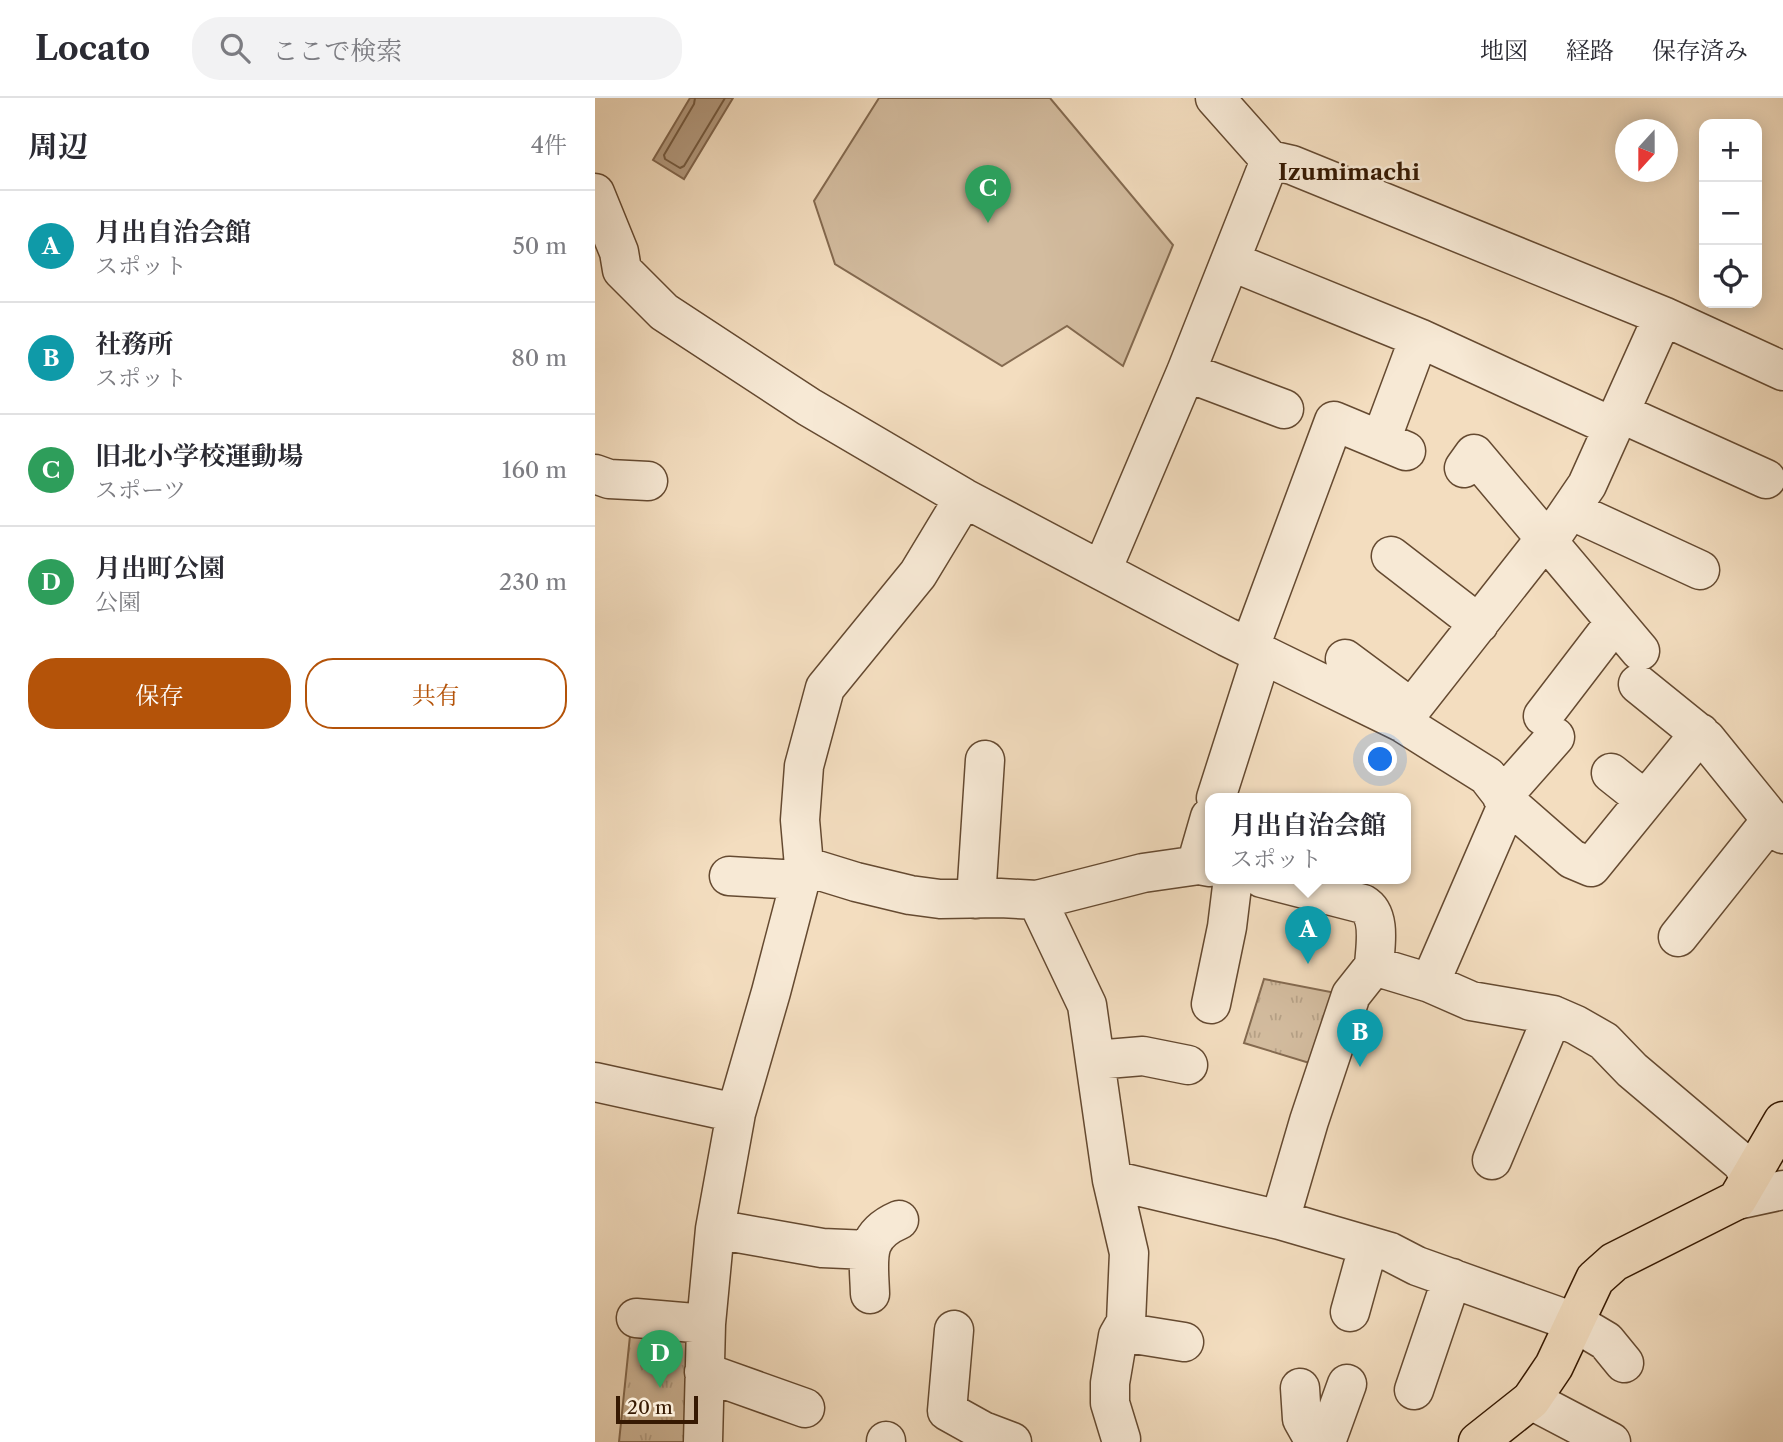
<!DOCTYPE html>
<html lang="ja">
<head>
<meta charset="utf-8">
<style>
  body { margin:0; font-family:"Libre Caslon Text","Noto Serif JP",serif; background:#f2f2f3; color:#2b2b33 }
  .controls { position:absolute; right:21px; top:21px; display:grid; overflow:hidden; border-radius:14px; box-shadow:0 4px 18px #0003 }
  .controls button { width:63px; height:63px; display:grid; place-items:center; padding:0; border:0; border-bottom:2px solid #e1e1e2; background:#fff; color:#2b2b33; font:35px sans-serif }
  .compass { position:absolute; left:1020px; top:21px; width:63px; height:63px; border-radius:50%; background:#fff; box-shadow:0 4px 18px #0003; rotate:201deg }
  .scale { position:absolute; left:21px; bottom:18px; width:82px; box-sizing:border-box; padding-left:7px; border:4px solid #361902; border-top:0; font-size:19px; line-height:24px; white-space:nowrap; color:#361902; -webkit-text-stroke:5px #f7e9d5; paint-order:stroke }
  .you { position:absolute; left:786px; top:662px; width:24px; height:24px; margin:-18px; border:5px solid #fff; border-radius:50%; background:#1a73e8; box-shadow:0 0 0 10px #1a73e833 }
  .badge { display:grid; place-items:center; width:46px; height:46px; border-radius:50%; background:#b45309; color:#fff; font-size:23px; font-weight:700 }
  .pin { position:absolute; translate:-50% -58px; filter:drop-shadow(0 2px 4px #0008) }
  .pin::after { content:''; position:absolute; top:37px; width:24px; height:21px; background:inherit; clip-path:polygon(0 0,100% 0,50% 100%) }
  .popup { position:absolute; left:610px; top:695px; width:206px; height:91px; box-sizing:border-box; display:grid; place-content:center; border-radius:14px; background:#fff; filter:drop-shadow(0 2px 5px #0005); font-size:23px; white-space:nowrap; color:#7c7c81 }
  .popup b { font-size:26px; color:#2b2b33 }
  .popup::after { content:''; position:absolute; left:50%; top:100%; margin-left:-14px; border:14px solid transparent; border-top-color:#fff }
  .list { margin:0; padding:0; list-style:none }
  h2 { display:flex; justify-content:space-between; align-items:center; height:91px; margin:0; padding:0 28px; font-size:30px }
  h2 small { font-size:23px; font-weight:400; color:#7c7c81 }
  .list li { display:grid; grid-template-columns:46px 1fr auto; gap:21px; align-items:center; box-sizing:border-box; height:112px; padding:0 28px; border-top:2px solid #e1e1e2 }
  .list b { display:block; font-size:26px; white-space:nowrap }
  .list p { margin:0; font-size:23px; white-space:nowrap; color:#7c7c81 }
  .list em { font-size:23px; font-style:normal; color:#7c7c81 }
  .actions { display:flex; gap:14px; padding:21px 28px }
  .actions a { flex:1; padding:16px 0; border:2px solid #b45309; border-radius:28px; text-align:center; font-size:24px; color:#b45309 }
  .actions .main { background:#b45309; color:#fff }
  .icon { flex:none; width:38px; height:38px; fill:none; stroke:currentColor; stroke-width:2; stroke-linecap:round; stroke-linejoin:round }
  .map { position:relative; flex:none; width:1188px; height:1344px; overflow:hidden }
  header { display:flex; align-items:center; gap:42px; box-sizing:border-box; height:98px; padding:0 35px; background:#fff; border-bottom:2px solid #e1e1e2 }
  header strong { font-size:33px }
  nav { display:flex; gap:38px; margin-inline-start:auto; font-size:24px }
  .search { width:490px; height:63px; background:#f2f2f3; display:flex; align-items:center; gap:18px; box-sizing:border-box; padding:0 24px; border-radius:28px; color:#7c7c81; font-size:26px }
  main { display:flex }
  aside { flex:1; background:#fff }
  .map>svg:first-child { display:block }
</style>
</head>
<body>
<header>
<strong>Locato</strong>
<div class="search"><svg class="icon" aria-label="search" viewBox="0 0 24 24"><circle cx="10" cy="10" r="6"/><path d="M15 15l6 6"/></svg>ここで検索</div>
<nav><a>地図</a><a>経路</a><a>保存済み</a></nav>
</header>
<main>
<aside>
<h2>周辺<small>4件</small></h2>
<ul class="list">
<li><span class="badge" style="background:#0f9aa8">A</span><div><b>月出自治会館</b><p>スポット</p></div><em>50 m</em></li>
<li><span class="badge" style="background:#0f9aa8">B</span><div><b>社務所</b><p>スポット</p></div><em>80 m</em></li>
<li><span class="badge" style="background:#2e9e5b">C</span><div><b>旧北小学校運動場</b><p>スポーツ</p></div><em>160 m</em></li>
<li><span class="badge" style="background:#2e9e5b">D</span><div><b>月出町公園</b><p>公園</p></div><em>230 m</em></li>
</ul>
<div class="actions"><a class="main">保存</a><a>共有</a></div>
</aside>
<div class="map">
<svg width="1188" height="1344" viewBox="0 0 1188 1344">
  <defs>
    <pattern id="grass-tufts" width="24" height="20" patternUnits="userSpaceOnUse" patternTransform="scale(1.75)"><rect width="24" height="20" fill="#d3bc9f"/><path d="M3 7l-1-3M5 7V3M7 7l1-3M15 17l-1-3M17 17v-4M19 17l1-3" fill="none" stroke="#b6a187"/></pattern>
  </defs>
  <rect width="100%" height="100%" fill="#f3ddbf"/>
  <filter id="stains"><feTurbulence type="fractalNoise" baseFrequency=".00286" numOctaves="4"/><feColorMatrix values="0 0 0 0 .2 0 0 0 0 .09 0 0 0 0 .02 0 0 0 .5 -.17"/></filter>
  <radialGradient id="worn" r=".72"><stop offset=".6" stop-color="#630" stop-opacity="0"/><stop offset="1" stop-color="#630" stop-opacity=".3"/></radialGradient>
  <!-- grass -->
  <path fill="url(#grass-tufts)" stroke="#846a50" stroke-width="2" d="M669 881 746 896 721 967 649 945Z
    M36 1228 100 1235 102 1344H24Z"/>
  <!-- garden -->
  <path fill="#d3bc9f" stroke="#846a50" stroke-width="2" d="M284 0H455L578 147 528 268 472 228 407 268 240 166 219 103Z"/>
  <!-- water -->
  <path fill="#b39a7f" stroke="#81664d" stroke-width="2" d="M95 0H138L89 81 58 62Z"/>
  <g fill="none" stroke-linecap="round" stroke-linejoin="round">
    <!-- shore -->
    <path stroke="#745a40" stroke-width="2" d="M100 0 99 6 69 57 70 61 85 70 89 68 130 0"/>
    <defs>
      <path id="minor" d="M620 0 675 62 697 67 1068 218 1188 273
        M0 95 24 154 27 172 69 214 214 309 369 400 632 539 806 624 892 678 913 705 835 885
        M635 163 824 240 1018 329
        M591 274 689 311
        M1025 315 1171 381
        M786 342 824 240
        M869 370 879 356 1045 553
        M0 376 14 381 53 383
        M975 412 1105 472
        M796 458 884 526
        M507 472 591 274 675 62
        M655 549 739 323 811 353
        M750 561 816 610
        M1043 586 1111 641 1188 736
        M948 618 1020 524
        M806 624 949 442 960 434 992 387 1068 218
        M1016 675 1050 702
        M907 699 960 639
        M621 700 667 556
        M913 705 977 761 996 769 1105 635
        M604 757 615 719
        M209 768 261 784 315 797 345 801 405 800 442 802 548 775 604 767 615 769
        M134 778 204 782
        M667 780 768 806C787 817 780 849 779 868L835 885 876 903 958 917 981 927 1009 943 1037 972 1147 1065 1155 1081
        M381 801 390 662
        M442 802 492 907 517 1082 534 1155 531 1224 523 1238 515 1285V1305L526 1341
        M1083 839 1177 721
        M616 906 632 829 638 780
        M500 962 548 958 593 967
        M0 984 141 1015
        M897 1062 958 917
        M517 1082 685 1122 795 1154 822 1168 979 1224 1011 1243 1029 1265
        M1142 1102 1188 1092
        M685 1122 714 1023 756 897 779 868
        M120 1131 227 1150 274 1152
        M275 1196C274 1161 267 1138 304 1122
        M755 1214 773 1149
        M41 1220 111 1226
        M529 1229 539 1236 589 1244
        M359 1232 352 1313 388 1333 417 1344
        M109 1274 210 1310
        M705 1290 707 1321 720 1344
        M819 1292 857 1180
        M936 1302 1016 1344
        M108 1344 111 1226 120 1131 141 1015 176 894 209 768 205 722 209 668 230 590 323 476 369 400
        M291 1344V1343
        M731 1344 752 1286"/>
      <path id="major" d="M883 1344 936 1302 959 1268 1000 1181 1019 1164 1142 1102 1188 1023"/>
    </defs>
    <!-- minor casing -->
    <use href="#minor" stroke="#654a31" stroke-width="41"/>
    <!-- major casing -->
    <use href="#major" stroke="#361902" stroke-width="41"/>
    <!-- minor -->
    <use href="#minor" stroke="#f7e9d5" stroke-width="38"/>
    <!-- major -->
    <use href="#major" stroke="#f3ddbf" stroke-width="38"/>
  </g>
  <g text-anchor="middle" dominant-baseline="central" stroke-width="5" stroke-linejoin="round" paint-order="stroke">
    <!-- neighbourhood labels -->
    <g font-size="23" font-weight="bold" fill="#361902" stroke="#f7e9d5">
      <text x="754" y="74">Izumimachi</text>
    </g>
  </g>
  <rect width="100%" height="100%" filter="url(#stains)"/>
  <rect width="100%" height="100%" fill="url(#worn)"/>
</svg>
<div class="controls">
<button>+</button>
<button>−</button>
<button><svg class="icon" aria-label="locate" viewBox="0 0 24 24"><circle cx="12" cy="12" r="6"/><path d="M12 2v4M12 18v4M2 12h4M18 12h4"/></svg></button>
</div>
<svg class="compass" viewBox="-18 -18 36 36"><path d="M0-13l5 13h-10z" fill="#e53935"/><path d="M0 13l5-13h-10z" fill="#7c7c81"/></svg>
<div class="scale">20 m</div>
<div class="you"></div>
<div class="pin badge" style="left:713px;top:866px;background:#0f9aa8">A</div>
<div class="popup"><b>月出自治会館</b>スポット</div>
<div class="pin badge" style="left:765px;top:969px;background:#0f9aa8">B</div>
<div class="pin badge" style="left:393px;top:125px;background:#2e9e5b">C</div>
<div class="pin badge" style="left:65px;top:1290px;background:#2e9e5b">D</div>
</div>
</main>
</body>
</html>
